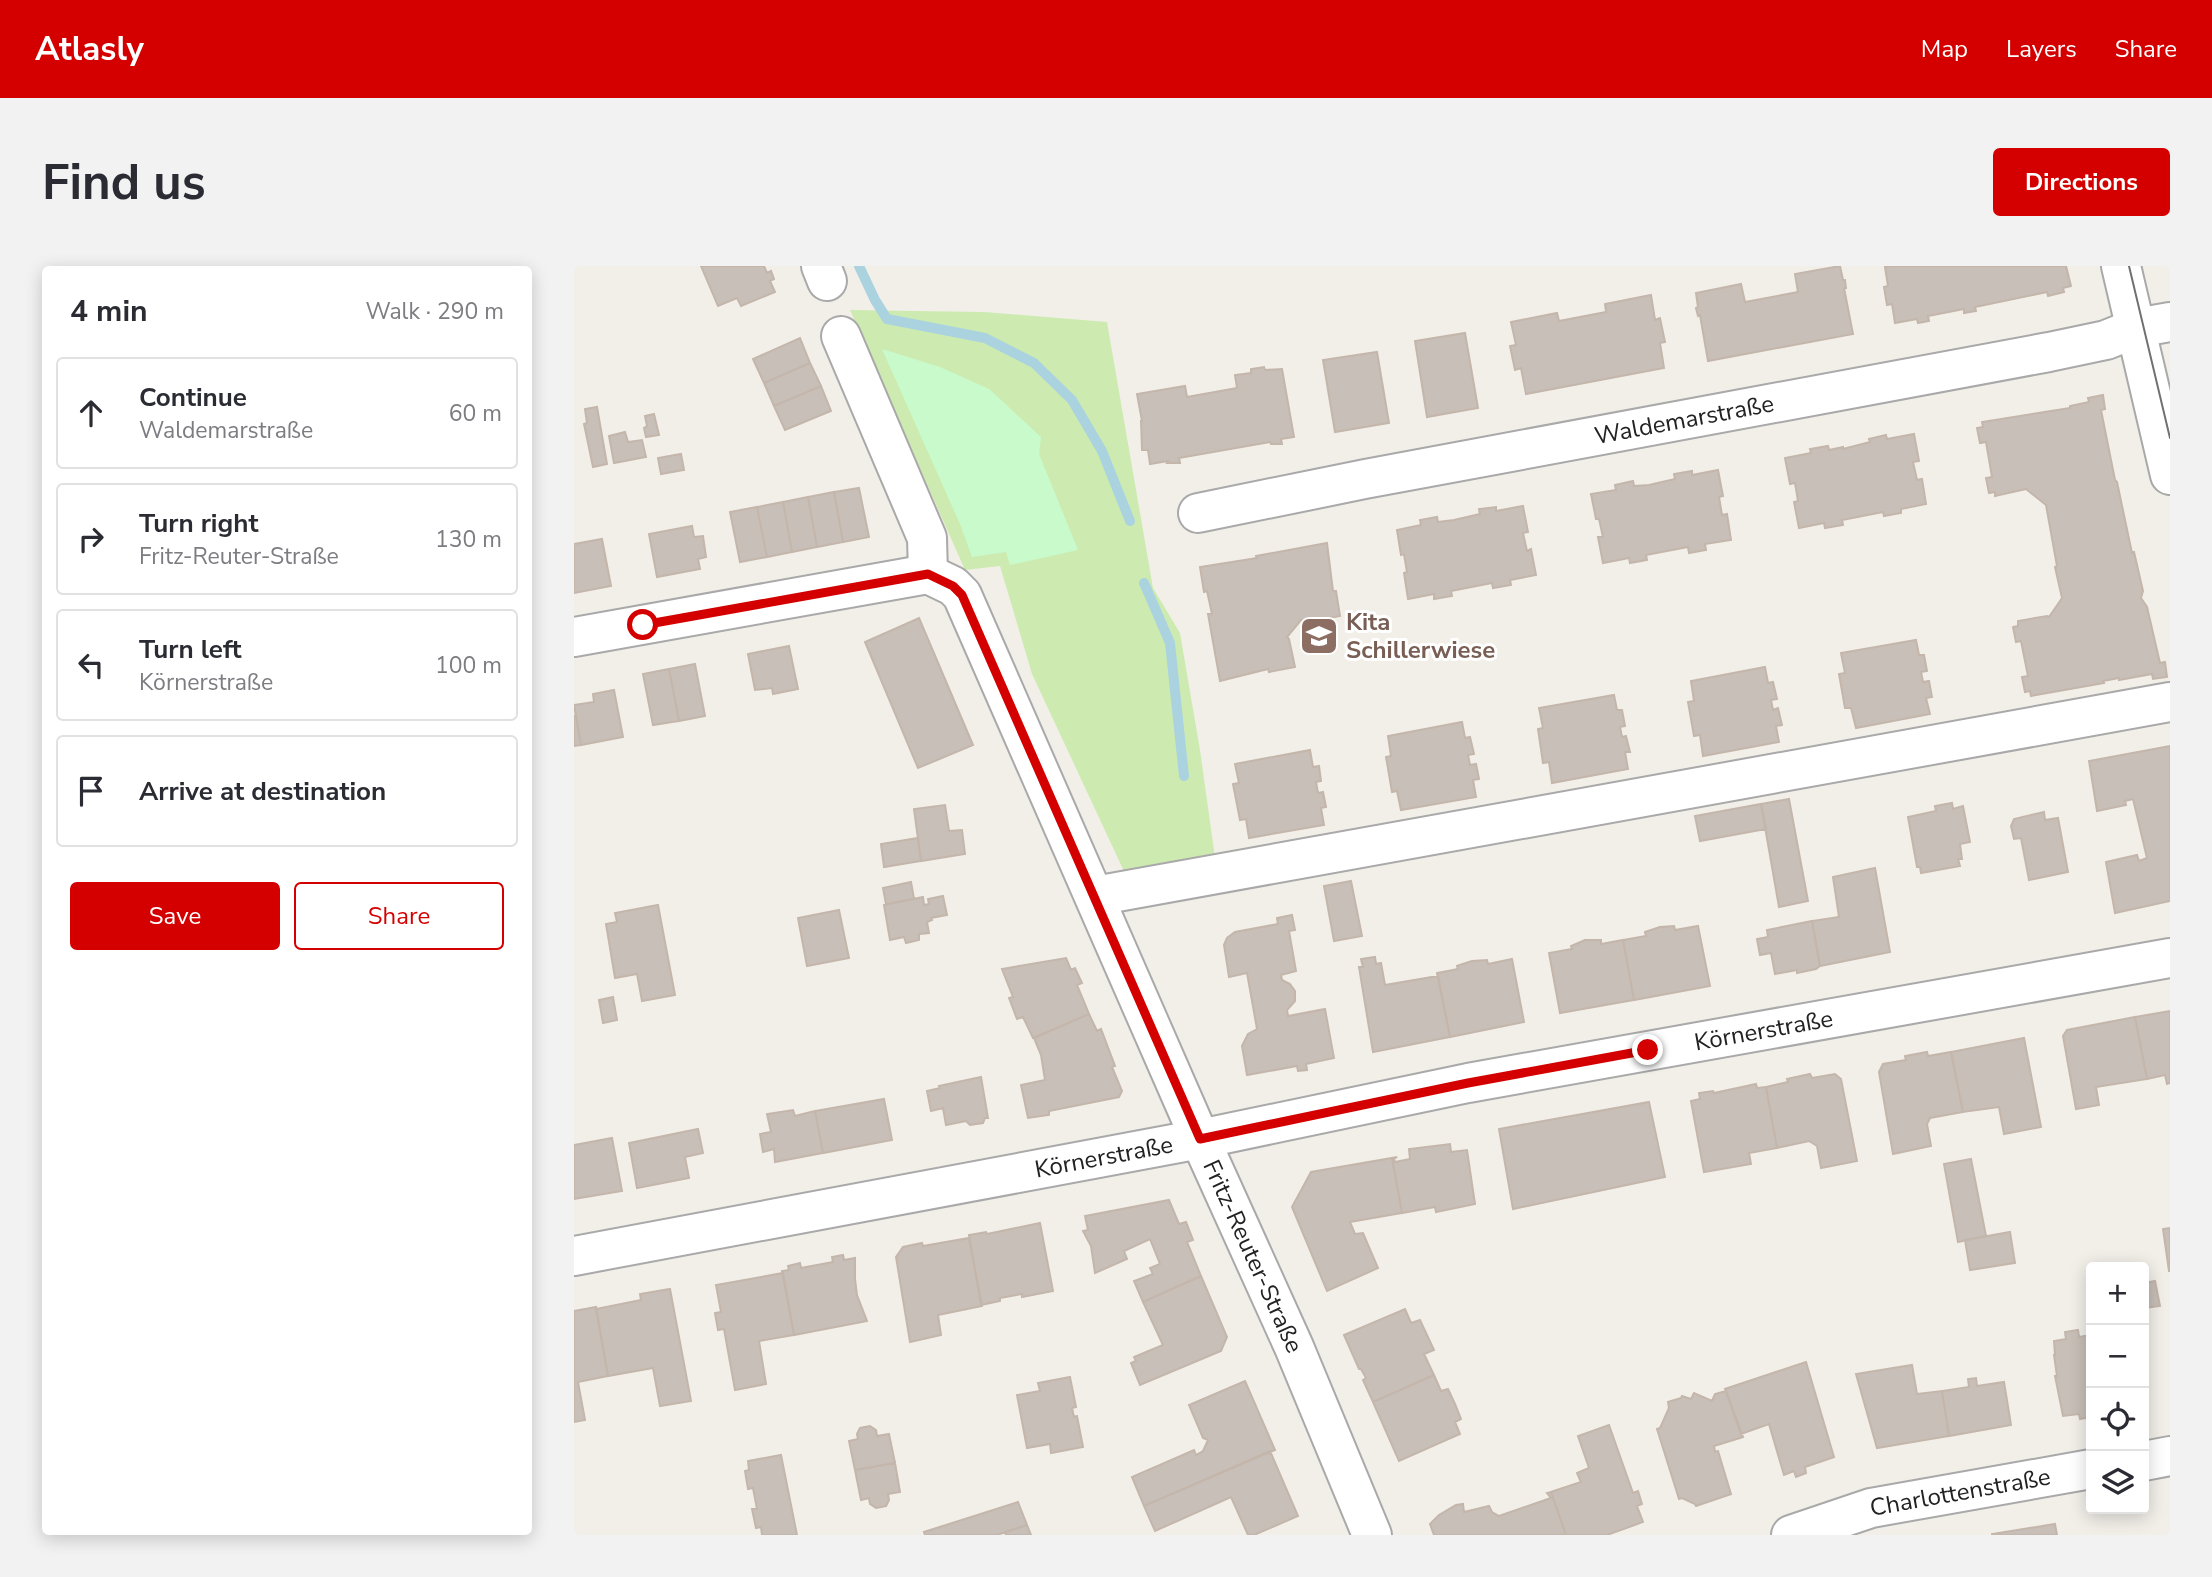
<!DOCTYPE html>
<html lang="en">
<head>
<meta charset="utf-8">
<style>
  body { margin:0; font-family:"Nunito Sans",sans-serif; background:#f2f2f3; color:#2b2b33 }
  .controls { position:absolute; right:21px; bottom:21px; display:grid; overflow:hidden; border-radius:7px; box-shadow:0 4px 18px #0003 }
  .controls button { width:63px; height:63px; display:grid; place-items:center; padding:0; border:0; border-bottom:2px solid #e1e1e2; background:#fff; color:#2b2b33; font:35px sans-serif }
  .stop { position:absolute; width:21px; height:21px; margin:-16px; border:5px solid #d40000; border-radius:50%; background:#fff }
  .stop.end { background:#d40000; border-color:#fff; box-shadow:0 2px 7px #0008 }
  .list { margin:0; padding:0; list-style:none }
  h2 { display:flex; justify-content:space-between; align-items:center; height:91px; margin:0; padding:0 28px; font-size:30px }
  h2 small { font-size:23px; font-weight:400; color:#7c7c81 }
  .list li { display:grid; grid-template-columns:46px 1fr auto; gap:21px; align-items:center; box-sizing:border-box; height:112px; margin:0 14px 14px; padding:0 14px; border:2px solid #e1e1e2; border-radius:7px }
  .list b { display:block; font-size:26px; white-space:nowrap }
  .list p { margin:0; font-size:23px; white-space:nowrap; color:#7c7c81 }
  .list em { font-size:23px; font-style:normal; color:#7c7c81 }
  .actions { display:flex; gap:14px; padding:21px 28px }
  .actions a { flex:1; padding:16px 0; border:2px solid #d40000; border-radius:7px; text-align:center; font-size:24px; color:#d40000 }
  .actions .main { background:#d40000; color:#fff }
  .icon { flex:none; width:38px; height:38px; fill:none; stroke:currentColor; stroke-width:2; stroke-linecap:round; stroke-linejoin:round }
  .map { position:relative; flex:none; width:1596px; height:1269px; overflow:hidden; border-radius:7px }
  header { display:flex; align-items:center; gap:42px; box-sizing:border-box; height:98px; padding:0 35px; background:#d40000; color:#fff }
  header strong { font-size:33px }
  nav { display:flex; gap:38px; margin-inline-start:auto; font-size:24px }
  .intro { display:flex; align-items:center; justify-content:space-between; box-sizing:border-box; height:168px; padding:0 42px }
  h1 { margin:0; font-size:49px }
  .button { padding:18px 32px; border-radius:7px; background:#d40000; color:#fff; font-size:24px; font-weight:700 }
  main { display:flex; gap:42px; padding:0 42px }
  aside { flex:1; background:#fff; border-radius:7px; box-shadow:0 4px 18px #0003 }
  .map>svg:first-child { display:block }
</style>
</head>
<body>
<header>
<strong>Atlasly</strong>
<nav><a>Map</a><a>Layers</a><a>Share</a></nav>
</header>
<div class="intro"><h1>Find us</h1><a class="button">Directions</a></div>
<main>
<aside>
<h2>4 min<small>Walk · 290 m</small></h2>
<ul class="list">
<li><svg class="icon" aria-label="ahead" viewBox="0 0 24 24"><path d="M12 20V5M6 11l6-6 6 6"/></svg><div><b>Continue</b><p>Waldemarstraße</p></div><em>60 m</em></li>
<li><svg class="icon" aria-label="right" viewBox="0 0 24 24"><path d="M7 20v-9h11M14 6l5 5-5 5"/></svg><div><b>Turn right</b><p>Fritz-Reuter-Straße</p></div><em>130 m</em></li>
<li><svg class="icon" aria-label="left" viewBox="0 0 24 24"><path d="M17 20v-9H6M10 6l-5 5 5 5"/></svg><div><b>Turn left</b><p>Körnerstraße</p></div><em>100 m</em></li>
<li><svg class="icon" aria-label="arrive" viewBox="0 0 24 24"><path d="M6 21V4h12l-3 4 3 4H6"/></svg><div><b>Arrive at destination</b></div></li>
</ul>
<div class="actions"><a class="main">Save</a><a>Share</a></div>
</aside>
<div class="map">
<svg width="1596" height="1269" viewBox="0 0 1596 1269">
  <rect width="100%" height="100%" fill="#f2efe9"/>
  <!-- grass -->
  <path fill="#cdebb0" d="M276 44 410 46 533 56 579 322 606 367 626 484 642 599 555 616 458 408 426 300 391 304Z"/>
  <!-- park -->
  <path fill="#c8facc" d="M308 83 366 101 415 123 467 171 465 188 504 284 436 299 432 286 398 291 386 258Z"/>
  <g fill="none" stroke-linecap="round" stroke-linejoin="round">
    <!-- stream -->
    <path stroke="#aad3df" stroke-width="10" d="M285 0 301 34 313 53 411 72 460 97 498 134 528 185 556 255
      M570 317 596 377 610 510"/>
  </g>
  <!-- building -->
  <path fill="#c7bfb8" stroke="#c4b6ab" stroke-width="2" d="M127 0H190L193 7 197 5 200 13 196 15 201 26 167 40 163 32 144 40Z
    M1266 0 1269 14H1271L1272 22H1270L1279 68 1134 95 1126 49 1124 50 1122 42 1124 41 1122 27 1167 18 1171 36 1224 26 1221 8Z
    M1317 0H1492L1497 20 1489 22 1490 26 1474 30 1473 26 1401 41 1402 45 1390 47V43L1354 50 1355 55 1344 57 1343 53 1321 57 1318 38 1313 39 1310 21 1314 20 1311 1Z
    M1077 29 1081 54 1086 52 1091 76 1086 77 1090 102 952 128 947 102 941 104 936 80 942 79 937 56 983 47 985 55 1032 46 1031 38Z
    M891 67 904 142 853 151 841 75Z
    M226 72 236 97 190 117 179 93Z
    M803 86 815 157 761 166 749 94Z
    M236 97 247 120 200 140 190 117Z
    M690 101 691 104 708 103 720 171 707 173 708 178H697L696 176 605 192 606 197H593L594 195 576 198 574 184H568L567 155H568L563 128 611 120 613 131 663 122 661 109 677 107V103Z
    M247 120 257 145 211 164 200 140Z
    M1529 129 1531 143 1527 144 1541 214 1543 216 1558 287 1560 286 1569 325 1567 332 1573 341 1586 397 1591 396 1593 411 1579 413 1578 408 1545 414V412L1529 415 1530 417 1457 430 1456 425 1451 426 1448 411 1454 410 1447 375 1442 376 1439 361 1444 360V355L1473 350 1475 351 1488 332 1481 301 1483 300 1472 239 1452 223 1421 230V226L1415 227 1412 212 1418 211 1412 176 1406 177 1403 162 1409 161 1408 156 1496 142V140L1515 136 1514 132Z
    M23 141 33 198 19 201 10 158 13 157 11 143Z
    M80 148 85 169 72 171 70 162 73 160 71 150Z
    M51 166 54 176 68 174 72 191 40 197 35 170Z
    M1340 168 1345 195 1339 196 1343 214 1348 213 1352 238 1327 243V247L1310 250 1309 246 1268 254 1269 259 1251 262 1250 257 1225 262 1220 236 1224 235 1221 217 1216 218 1211 192 1237 187 1236 183 1254 180 1255 184 1269 181V183L1296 176 1295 173 1312 169 1313 173Z
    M107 188 110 204 87 208 84 192Z
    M1144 204 1149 230 1145 231 1148 249 1153 248 1157 274 1131 278 1132 284 1115 287 1114 281 1072 289 1073 294 1056 297 1055 292 1029 297 1024 271H1029L1025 253H1022L1017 228 1042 224 1041 219 1059 215 1060 220 1075 219 1101 213 1100 208 1118 205V209Z
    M285 222 295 271 269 276 260 226Z
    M260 226 269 276 243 281 234 231Z
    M234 231 243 281 218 286 209 236Z
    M209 236 218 286 193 291 183 241Z
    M949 240 954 266 949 267 953 285 957 283 962 309 936 314 937 319 919 322 918 317 877 325 878 330 860 333V328L834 333 830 307 833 306 830 288 827 289 823 264 847 259 846 254 863 251 864 256 880 254 906 248 905 243 922 241V245Z
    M183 241 193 291 166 296 156 246Z
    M118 260 120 271 129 270 132 291 124 293 126 303 83 311 75 268Z
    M28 273 37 320 0 327V278Z
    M753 277 759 325H762L766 350 734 356 727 354 713 371 715 373 721 401 695 406 694 403 646 415 634 348H638L633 325 630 326 626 301 683 292 682 290Z
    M345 352 399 479 344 502 291 376Z
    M1342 374 1345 389H1350L1353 405 1347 406 1349 416 1355 415 1358 431 1352 432 1356 448 1282 462 1277 442H1271L1265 408 1271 407 1267 387Z
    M215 380 224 423 199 428 198 422 181 424 174 388Z
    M121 398 131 450 105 455 95 403Z
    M1191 401 1194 417 1199 416 1203 433 1197 434 1199 444 1204 442 1208 459 1202 460 1205 476 1129 490 1126 469 1120 470 1114 436 1120 435 1117 415Z
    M95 403 105 455 79 459 69 408Z
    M40 424 49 471 7 479 0 439 20 436 19 428Z
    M1040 429 1043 444H1048L1051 460 1046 461 1048 471 1052 470 1056 486H1051L1054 503 978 517 975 496 969 497 964 463 969 462 965 442Z
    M2 449 7 479 0 480V450Z
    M888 456 891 472 896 471 900 488 894 489 896 499 902 498 905 513 899 514 902 531 827 544 823 525 818 526 812 491 817 490 814 470Z
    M1596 480V635L1541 647 1532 596 1563 589 1565 595 1573 592 1559 533 1551 535 1552 539 1523 545 1515 495Z
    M736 484 739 501 745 500 747 515 742 516 744 527 749 526 752 541 747 542 750 559 675 572 672 553 666 554 659 518 665 517 661 498Z
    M1215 533 1234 635 1205 641 1187 538Z
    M1378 537 1379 543 1389 540 1396 576 1386 578 1388 593H1384L1386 600 1347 607 1346 601H1343L1334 551 1362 545 1361 540Z
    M1187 538 1192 563 1126 575 1121 550Z
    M371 539 375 565 388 564 391 588 347 595 340 543Z
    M1470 546 1471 554 1484 552 1494 606 1455 614 1447 572 1440 573 1437 560 1440 553Z
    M344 572 347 595 310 601 307 578Z
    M1301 602 1316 686 1246 700 1238 655 1265 651 1259 611Z
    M777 615 788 670 760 675 750 620Z
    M337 616 340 633 312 638 309 622Z
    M369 630 373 649 357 652 358 654 353 656 355 667 345 668V674L332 677 330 671 316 674 310 639 349 631 350 639 355 638 354 633Z
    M84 639 101 729 68 735 63 708 41 712 32 658 43 656 41 647Z
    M265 644 275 692 233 700 224 652Z
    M718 649 721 664 715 665 722 705 707 709 708 714 716 718 721 725V735L713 744 714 750 751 743 760 792 732 798 733 804 724 805 723 800 673 809 668 780 674 768 683 763 673 707 655 711 650 679 653 672 661 666 704 658 703 652Z
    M1238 655 1246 700 1242 703 1223 707V704L1201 708 1197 687 1186 689 1183 673 1194 671 1193 664Z
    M1100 660 1101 664 1124 660 1136 720 1060 734 1049 674 1072 670 1071 666 1086 661Z
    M1011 674H1027V678L1049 674 1060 734 986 747 975 687 998 683 997 680Z
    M801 691 802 698 807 697 811 719 864 710 876 771 799 786 785 701H789L787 693Z
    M492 692 497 704 501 702 508 717 503 719 515 748 459 772 449 751 443 753 435 732 439 731 428 703Z
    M938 693 950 756 876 771 863 707 884 703 883 700 898 695 913 694 914 698Z
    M39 731 43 754 29 757 25 734Z
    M1596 745V817L1593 818 1591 809 1573 813 1561 751Z
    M515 748 523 765 527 763 541 800 538 801 548 825 545 831 475 845V849L454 852 447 819 471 814 467 789 460 772Z
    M1561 751 1573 813 1522 821 1525 839 1502 843 1489 770 1493 764Z
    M1450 772 1467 861 1430 868 1425 841 1389 846 1377 786Z
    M1353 786 1354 790 1377 786 1389 846 1356 852 1353 858 1357 880 1319 888 1305 806 1309 798 1332 794 1331 790Z
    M1236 808 1238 812 1261 808 1267 813 1283 895 1247 902 1243 880 1235 875 1203 882 1192 821 1214 816 1213 813Z
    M407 811 414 852H411L409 857 396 859 392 855 372 859 369 842 357 845 353 825 366 822 365 820Z
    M1182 818 1183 822 1192 821 1203 882 1175 887 1177 898 1130 906 1117 835 1126 833 1125 827 1139 825 1140 827Z
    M310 833 318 874 249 887 241 845Z
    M1075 836 1091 911 939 943 925 863Z
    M219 844 221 850 241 845 249 887 201 896 200 883 189 886 186 868 197 866 193 848Z
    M124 863 129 887 111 891 115 912 63 922 55 877Z
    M38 872 48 925 0 933V879Z
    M876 878 877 886 893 884 901 938 862 946 861 941 828 947 818 892 823 891 820 893 821 896 836 893 835 883Z
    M818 892 828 947 776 956 781 968 789 967 804 1002 753 1025 718 941 737 906Z
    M1397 893 1412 970 1384 976 1370 898Z
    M595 934 605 958 612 956 619 974 613 976 627 1010 569 1036 560 1015 579 1008 576 1002 586 998 576 973 550 985 553 993 521 1007 517 980 509 965 514 964 511 950Z
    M466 957 479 1025 448 1031V1028L426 1032V1035L407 1039 395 969 412 966 413 968Z
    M1596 962V1005H1595L1589 963Z
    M1436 966 1441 997 1396 1004 1391 974Z
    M395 972 408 1040 364 1049 367 1069 336 1076 322 991 329 981 348 977 349 980Z
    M269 989 270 994 281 992V1013L283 1029 293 1055 220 1069 208 1005 215 1004 214 1000 226 997 227 1002 259 996 258 991Z
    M209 1007 220 1069 185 1075 192 1118 161 1124 150 1063 144 1064 141 1047 147 1046 142 1019Z
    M627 1010 653 1071 647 1085 566 1119 557 1097 562 1095 560 1091 589 1079 569 1036Z
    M1581 1015 1586 1040 1570 1042V1017Z
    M96 1023 117 1135 86 1140 79 1102 34 1110 22 1043 67 1034 66 1028Z
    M22 1041 34 1110 4 1116 11 1154 0 1156V1045Z
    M831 1043 837 1057 846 1054 860 1084 850 1088 860 1109 799 1136 789 1114 792 1112 787 1103H785L770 1069Z
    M1504 1064 1505 1071 1517 1069V1151L1506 1153 1505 1148 1489 1150 1481 1110H1483L1480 1089H1481L1480 1075 1492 1073 1491 1066Z
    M1232 1096 1260 1191 1231 1201 1232 1207 1222 1211 1220 1205 1210 1209 1195 1158 1167 1168 1151 1123Z
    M1338 1099 1343 1128 1368 1125 1375 1170 1303 1182 1282 1108Z
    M860 1109 867 1125 874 1123 881 1138 887 1153 881 1156 886 1168 825 1195 799 1136Z
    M496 1111 502 1141 498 1142 500 1151 503 1150 509 1181 477 1187 476 1178 453 1182 443 1129 466 1125 464 1117Z
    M1402 1112 1403 1120 1430 1116 1437 1159 1375 1170 1368 1125 1395 1121 1394 1113Z
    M671 1115 701 1184 570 1240 558 1211 620 1184 622 1189 629 1185 634 1174 629 1172 615 1139Z
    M1152 1125 1169 1171 1140 1180 1141 1186 1144 1185 1157 1228 1122 1240 1121 1238 1108 1232 1105 1233 1083 1163 1086 1162 1095 1142 1094 1136 1107 1132 1108 1130 1117 1133 1120 1127 1138 1135 1141 1128Z
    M1035 1159 1059 1227 1064 1225 1068 1238 1063 1240 1069 1256 1033 1269H992L977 1226 1007 1216 1003 1207 1015 1202 1004 1170Z
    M296 1160 302 1164 303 1170 315 1168 321 1197 281 1204 275 1175 284 1173 283 1168 286 1162Z
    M696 1185 724 1250 680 1269H674L657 1231 581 1265 570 1240Z
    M207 1189 223 1269H188L187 1261 182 1262 178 1243H183L179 1222 174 1223 171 1205 175 1204 174 1195Z
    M321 1197 326 1226 314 1228 315 1234 312 1240 302 1242 296 1238 295 1232 287 1234 281 1204Z
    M977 1226 992 1269H860L856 1258 865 1249 882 1239 889 1238 890 1246 915 1240 918 1246 925 1250 977 1232 973 1227Z
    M444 1236 453 1259 423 1269H351L350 1266Z
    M1481 1258 1483 1269H1418V1268Z
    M453 1259 457 1269H432L431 1266Z"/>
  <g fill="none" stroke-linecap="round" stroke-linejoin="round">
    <defs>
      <g id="minor">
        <path d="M247 0 253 15"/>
        <path d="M1547 0 1596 209"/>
        <path d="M267 70 353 272 354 308"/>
        <path id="s1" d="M624 247 791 213 1475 86 1532 74 1562 62 1596 56"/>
        <path id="s2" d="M354 308 379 320 388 329 626 873 720 1081 798 1269"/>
        <path d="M0 371 354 308"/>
        <path d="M521 630 1596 436"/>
        <path id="s3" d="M0 990 626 873 894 817 1596 692"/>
        <path d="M1570 1195 1596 1190"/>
        <path id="s4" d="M1217 1269 1297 1242 1517 1203"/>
      </g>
    </defs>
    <!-- minor casing -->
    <use href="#minor" stroke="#a9a9a9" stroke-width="42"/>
    <!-- minor -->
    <use href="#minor" stroke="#fff" stroke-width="38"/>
    <!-- tram -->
    <path stroke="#707070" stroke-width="2" d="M1555 0 1596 172"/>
  </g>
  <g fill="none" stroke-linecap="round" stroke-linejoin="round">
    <!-- route -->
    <path stroke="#d40000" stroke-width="9" d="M69 359 354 308 379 320 388 329 626 873 894 817 1074 784"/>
  </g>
  <!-- icons -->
  <defs>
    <symbol id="school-square" viewBox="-11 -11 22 22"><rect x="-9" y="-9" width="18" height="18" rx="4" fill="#8d6e63" stroke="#fff"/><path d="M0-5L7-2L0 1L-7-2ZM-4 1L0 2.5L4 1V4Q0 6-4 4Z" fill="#fff"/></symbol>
  </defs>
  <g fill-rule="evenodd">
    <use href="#school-square" x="723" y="348" width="44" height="44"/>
  </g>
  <g text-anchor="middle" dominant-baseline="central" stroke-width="6" stroke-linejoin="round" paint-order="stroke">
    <!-- street labels -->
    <g font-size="24" fill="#222" stroke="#fff">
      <text stroke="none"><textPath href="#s1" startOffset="495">Waldemarstraße</textPath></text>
      <text stroke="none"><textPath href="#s3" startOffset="1211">Körnerstraße</textPath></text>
      <text stroke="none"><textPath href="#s3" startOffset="539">Körnerstraße</textPath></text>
      <text stroke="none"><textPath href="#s2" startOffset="763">Fritz-Reuter-Straße</textPath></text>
      <text stroke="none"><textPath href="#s4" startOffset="175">Charlottenstraße</textPath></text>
    </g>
    <!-- education labels -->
    <g font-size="24" font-weight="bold" fill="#785e54" stroke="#fff" text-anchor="start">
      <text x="772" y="356">Kita<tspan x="772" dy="28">Schillerwiese</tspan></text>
    </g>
  </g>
</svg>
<div class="controls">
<button>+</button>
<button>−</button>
<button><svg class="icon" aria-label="locate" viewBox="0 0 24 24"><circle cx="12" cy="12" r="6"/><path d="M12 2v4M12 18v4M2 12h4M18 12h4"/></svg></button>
<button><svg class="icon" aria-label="layers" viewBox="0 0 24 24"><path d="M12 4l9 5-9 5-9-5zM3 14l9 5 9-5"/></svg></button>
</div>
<div class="stop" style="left:69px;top:359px"></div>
<div class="stop end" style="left:1074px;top:784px"></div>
</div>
</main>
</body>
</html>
